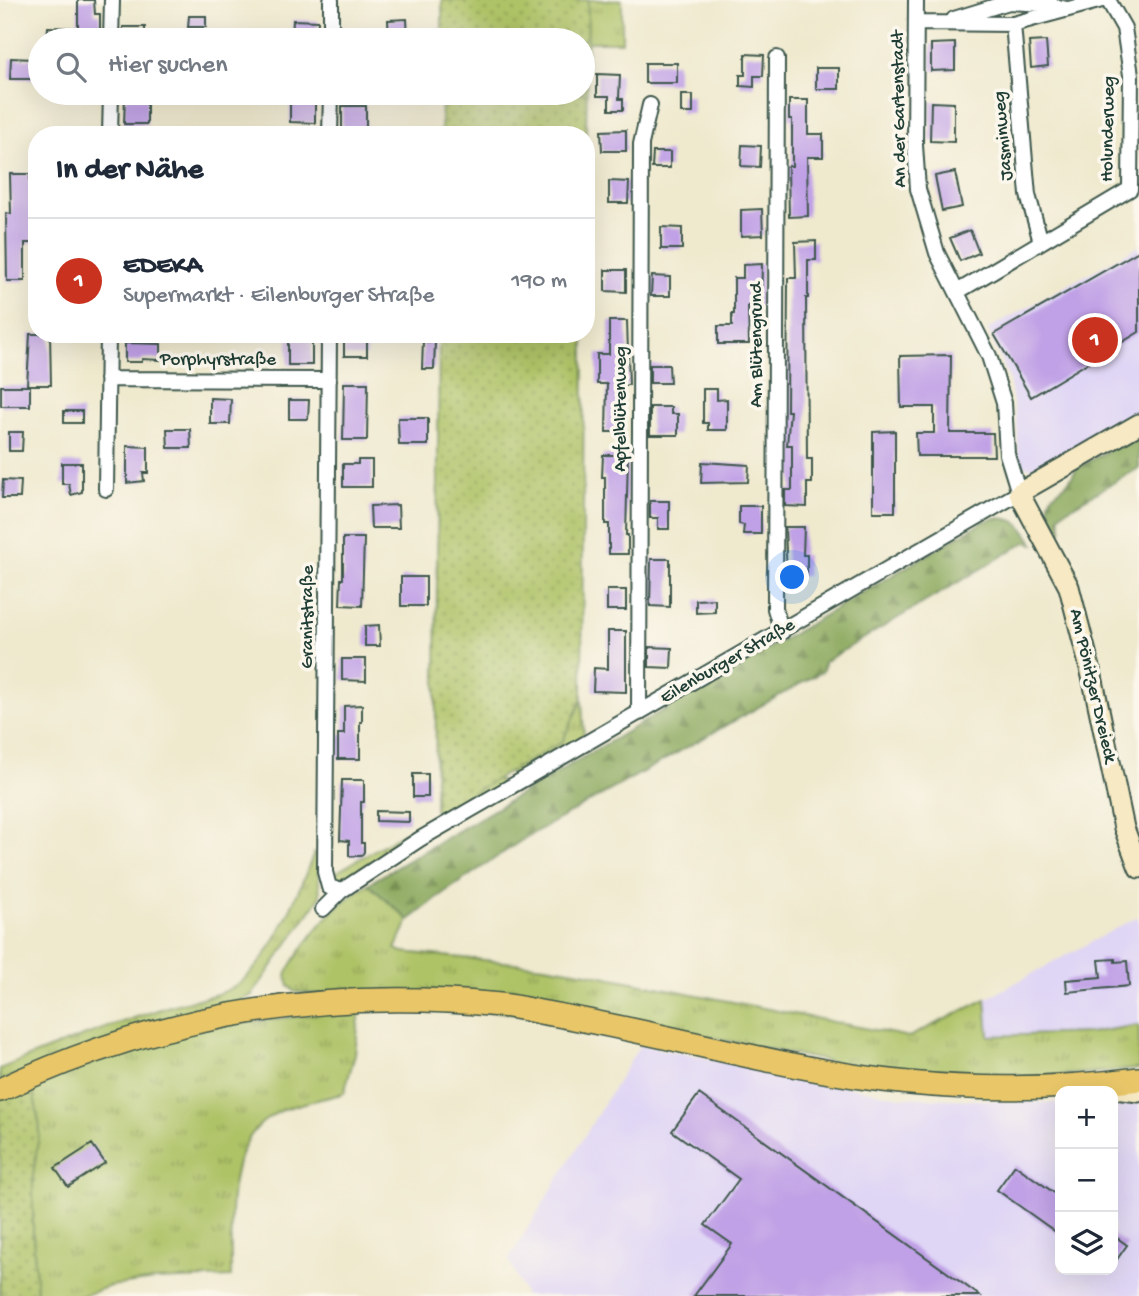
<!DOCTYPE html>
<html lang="de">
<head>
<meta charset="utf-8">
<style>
  body { margin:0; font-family:"Gochi Hand",sans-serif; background:#f2f2f3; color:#1f2937 }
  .controls { position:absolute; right:21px; bottom:21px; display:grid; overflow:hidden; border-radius:14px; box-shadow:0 7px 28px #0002 }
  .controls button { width:63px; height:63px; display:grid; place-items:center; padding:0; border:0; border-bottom:2px solid #e0e1e3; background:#fff; color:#1f2937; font:35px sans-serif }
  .you { position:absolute; left:793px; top:578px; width:24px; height:24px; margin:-18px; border:5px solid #fff; border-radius:50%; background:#1a73e8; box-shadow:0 0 0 10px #1a73e833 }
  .badge { display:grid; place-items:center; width:46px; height:46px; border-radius:50%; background:#c8321e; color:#fff; font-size:23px; font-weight:700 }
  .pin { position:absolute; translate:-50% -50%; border:4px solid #fff; box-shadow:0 2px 7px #0006 }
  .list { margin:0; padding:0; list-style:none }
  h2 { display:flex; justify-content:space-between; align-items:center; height:91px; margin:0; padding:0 28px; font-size:30px }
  h2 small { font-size:23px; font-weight:400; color:#747a83 }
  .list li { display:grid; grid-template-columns:46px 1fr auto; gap:21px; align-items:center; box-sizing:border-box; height:126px; padding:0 28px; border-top:2px solid #e0e1e3 }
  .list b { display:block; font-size:26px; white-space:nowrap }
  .list p { margin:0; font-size:23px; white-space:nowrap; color:#747a83 }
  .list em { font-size:23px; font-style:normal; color:#747a83 }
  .icon { flex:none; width:38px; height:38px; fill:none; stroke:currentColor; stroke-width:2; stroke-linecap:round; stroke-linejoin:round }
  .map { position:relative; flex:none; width:1139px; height:1296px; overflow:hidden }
  .search { position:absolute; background:#fff; box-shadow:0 7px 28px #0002; left:28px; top:28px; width:567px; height:77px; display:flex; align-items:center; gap:18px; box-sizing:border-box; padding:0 24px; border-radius:38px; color:#747a83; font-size:26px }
  .panel { position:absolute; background:#fff; box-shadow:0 7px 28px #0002; left:28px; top:126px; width:567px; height:217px; border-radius:28px }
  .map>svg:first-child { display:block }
</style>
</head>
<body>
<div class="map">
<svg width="1139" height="1296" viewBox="0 0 1139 1296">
  <defs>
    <pattern id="grass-tufts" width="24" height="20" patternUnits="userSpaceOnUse" patternTransform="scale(1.75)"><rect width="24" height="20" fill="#aec266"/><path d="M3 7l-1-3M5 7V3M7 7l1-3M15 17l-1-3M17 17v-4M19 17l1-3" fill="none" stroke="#8d9f55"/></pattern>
    <pattern id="forest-firs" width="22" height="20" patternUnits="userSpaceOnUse" patternTransform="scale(1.75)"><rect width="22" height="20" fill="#8aa85b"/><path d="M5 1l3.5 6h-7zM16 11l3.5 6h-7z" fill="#708a4c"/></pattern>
    <pattern id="garden-dots" width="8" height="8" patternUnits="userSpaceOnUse" patternTransform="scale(1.75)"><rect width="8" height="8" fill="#aec266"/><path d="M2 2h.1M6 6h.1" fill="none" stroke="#8d9f55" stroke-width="1.8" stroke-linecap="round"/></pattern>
  </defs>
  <rect width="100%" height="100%" fill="#fbf7ec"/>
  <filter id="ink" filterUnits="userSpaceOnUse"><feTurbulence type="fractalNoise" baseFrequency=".0143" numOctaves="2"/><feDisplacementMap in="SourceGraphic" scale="14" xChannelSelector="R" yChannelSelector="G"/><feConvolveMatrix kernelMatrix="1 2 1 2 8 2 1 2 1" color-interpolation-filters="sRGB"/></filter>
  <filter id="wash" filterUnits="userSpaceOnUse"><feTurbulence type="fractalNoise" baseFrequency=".00686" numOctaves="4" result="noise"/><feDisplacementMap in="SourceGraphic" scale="28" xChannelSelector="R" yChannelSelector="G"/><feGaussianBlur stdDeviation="1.57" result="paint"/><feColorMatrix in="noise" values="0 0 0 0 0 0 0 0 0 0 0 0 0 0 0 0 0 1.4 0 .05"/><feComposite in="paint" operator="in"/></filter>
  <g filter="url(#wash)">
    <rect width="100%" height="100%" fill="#efe9ce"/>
    <!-- built -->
    <path fill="#dfd5f5" d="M1139 246V411L1037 469 1024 466 1019 462 1017 425 1009 379 988 329Z
      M1137 917 1139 920V1025L1089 1033 988 1036 986 999Z
      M640 1045 900 1097 1060 1103V1270H1113V1103L1139 1104V1296H525L509 1259Z"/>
    <!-- grass -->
    <path fill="url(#grass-tufts)" stroke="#66804d" stroke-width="2" d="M588 0H622V42H587Z
      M582 699 584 736 514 778 509 772 562 742Z
      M498 778 501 785 342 881 330 876Z
      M314 853 317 854 320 897 252 995 239 1002 203 1010 0 1081V1069C56 1045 112 1025 170 1006 193 999 222 997 241 982 273 957 299 891 314 853Z
      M368 884 409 920 395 949 403 952 545 966 587 973 909 1037 986 999 989 1036 1089 1033 1139 1025V1069L1009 1079 881 1072 661 1027 295 992 289 986 286 974C306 939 333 905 368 884Z
      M360 1009 355 1054 344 1093C320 1101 288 1103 267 1119 222 1151 232 1227 231 1277L155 1280 110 1286 82 1296H37L33 1236V1175L37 1144 32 1084 189 1029Z"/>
    <!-- forest -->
    <path fill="url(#forest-firs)" stroke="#547248" stroke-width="2" d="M1139 433V468L1064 511 1059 516 1062 531 1059 532C1033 485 1063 501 1076 469Z
      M995 518C1019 518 1022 526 1034 544L1026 542 824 662 823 671 525 838 442 894 409 920 368 884 983 522Z"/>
    <!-- garden -->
    <path fill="url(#garden-dots)" stroke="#66804d" stroke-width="2" d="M442 0H588L586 135H441L442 93H583V40H442Z
      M439 334H584L582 699 562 742 435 814Z
      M32 1084 40 1128 33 1175V1236L37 1296H0V1099Z"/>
    <g id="blocks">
      <!-- building -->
      <path fill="#c0a0e6" d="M78 0H94L95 14H100V36L90 35V40H47L48 27 78 28Z
        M189 16H206V27H188Z
        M407 19 408 40H389L388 20Z
        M293 20 318 21 317 40H292Z
        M123 27H145V40H123Z
        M1046 41 1048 66 1031 68 1029 42Z
        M955 43V70L931 71V44Z
        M745 54 764 55 763 76H754V87L740 86V75H745Z
        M11 58 33 59V79H10Z
        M645 63H677V83H645Z
        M816 68H839V89H816Z
        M597 74 620 75 619 99H623V110H609V96H597Z
        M681 95H693V113H681Z
        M125 97 147 98V124H124Z
        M789 100H808V134H823V157H807L808 216 789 217 788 166H792V119H789Z
        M290 102H315V123L290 122Z
        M931 102 954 103V142L930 141Z
        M342 106H366V130H342Z
        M626 130V151H602L601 131Z
        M742 145 761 146 760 167 741 166Z
        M653 152H670V168H652Z
        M955 172 962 207 942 211 935 176Z
        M10 174H30V181H37V201L33 202V243H25V281H7L6 213 11 214Z
        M609 181 629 182 628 203H609Z
        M762 209 763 235 741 236V210Z
        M661 227 682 228V249H661Z
        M970 230 979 253 960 261 950 238Z
        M816 241V260H808V298H806L807 459H812V483H807V507L785 506V490H792V445H787L790 411H787L788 278H796L795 242Z
        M1139 251V332L1031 397 994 334Z
        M762 264 761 306H748L749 344H718V326H732V314H734V278H743V265Z
        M605 270H626V292L605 291Z
        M652 276 670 277V296H651Z
        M609 321H627L629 385H624L623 432H606L607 384H597V354H609Z
        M30 334H50L51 385H27Z
        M344 335H367V356H344Z
        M288 336H312V365H288Z
        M423 341 435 342 434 369H422Z
        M125 343 161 344V360L142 359V362H125Z
        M951 355 950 433H993L994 456H917L916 433H934V407H901L900 356Z
        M650 365H669L670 383H650Z
        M344 383H368L367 440H343Z
        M1 386H30V406H1Z
        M703 389H717V400L727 399V430H708V423H703Z
        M210 398 231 399 230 424H210Z
        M289 400H309L308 419H289Z
        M650 407H671V414H678V435H650Z
        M64 411H82V423H64Z
        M398 418H428V445H399Z
        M167 429H190L191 448H168Z
        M895 431V512H873V432Z
        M9 432H23L22 451H9Z
        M127 446 148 447V473H143L144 481 127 483Z
        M603 455H628L626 535H628V554H609V524H605V477H602Z
        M358 460H372V487H343V464H358Z
        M702 462 749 465 748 482 701 483Z
        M62 463H82V492L71 495 69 484H62Z
        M3 480 21 481 20 498H2Z
        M650 501H669V529H658V518H650Z
        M398 505 399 528H371L370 506Z
        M739 506H761V534H743L744 525 739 524Z
        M785 527H804L803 555H807V576H787Z
        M343 538H364L362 606 340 605 341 579H343Z
        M651 559H670V607L650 606Z
        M401 577H426V606H401Z
        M607 590H626V610H607Z
        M715 599V612L696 613V600Z
        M379 625 380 646H365V626Z
        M608 631H626V692L593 691 594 668 608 669Z
        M649 647 672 648 671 668 649 667Z
        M342 659H366V681L342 680Z
        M362 705V722H360V759H338V734H344V706Z
        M413 774H428V797H413Z
        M342 780H364V802H361V843H364V852L361 856H349V841L340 840Z
        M376 811 409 812V822L376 821Z
        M1115 959V962L1127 961 1129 986 1067 992 1066 980 1101 977 1099 960Z
        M699 1094 980 1296H694L732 1244 705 1225 739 1179 672 1131Z
        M92 1144 105 1163 68 1187 55 1168Z
        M1015 1165 1060 1197V1235L997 1190Z
        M1113 1235 1127 1245 1113 1265Z"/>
    </g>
  </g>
  <g filter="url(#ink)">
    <use href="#blocks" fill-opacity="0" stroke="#3e574b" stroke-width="2"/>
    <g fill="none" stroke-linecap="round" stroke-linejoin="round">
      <defs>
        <path id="street" d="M954 19 1009 2 1045 4 1067 9
          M918 23 1013 24 1102 0
          M1013 24 1028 195 1041 242
          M111 40 112 0
          M331 40V0
          M777 58 775 609 782 632
          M110 135 111 93
          M330 135 331 93
          M957 292 1130 189 1131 75 1124 28 1108 0
          M329 334 325 872 329 887 341 891
          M107 379 329 380
          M106 489 108 334
          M639 713 641 144 650 105
          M323 909 341 891 420 839 1019 493 1007 454 1004 403 989 356 937 253 918 189 915 145 916 0"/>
        <path id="secondary" d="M1139 424 1019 493 1069 587 1092 676 1124 828 1139 868
          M1106 1088 1139 1092"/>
        <path id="primary" d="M0 1090C158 1015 325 987 500 1005 519 1007 538 1012 557 1015 641 1030 724 1052 808 1068 919 1090 1027 1094 1139 1079"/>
      </defs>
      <!-- street casing -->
      <use href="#street" stroke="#3e574b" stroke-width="18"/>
      <!-- secondary casing -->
      <use href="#secondary" stroke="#3e574b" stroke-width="23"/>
      <!-- primary casing -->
      <use href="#primary" stroke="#3e574b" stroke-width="26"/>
      <!-- street -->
      <use href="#street" stroke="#fff" stroke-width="14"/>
      <!-- secondary -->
      <use href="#secondary" stroke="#f6e9c3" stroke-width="19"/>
      <!-- primary -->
      <use href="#primary" stroke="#e9c769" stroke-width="23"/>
    </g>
  </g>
  <g text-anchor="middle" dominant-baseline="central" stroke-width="7" stroke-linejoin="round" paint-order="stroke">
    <!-- street labels -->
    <g font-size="19" fill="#1f3d34" stroke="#fbf7ec">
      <text transform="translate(900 109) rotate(-91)">An der Gartenstadt</text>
      <text transform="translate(1109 129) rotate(-89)">Holunderweg</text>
      <text transform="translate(1004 136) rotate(-95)">Jasminweg</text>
      <text transform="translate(757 345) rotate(-90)">Am Blütengrund</text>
      <text x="218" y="360">Porphyrstraße</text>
      <text transform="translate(621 409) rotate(-90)">Apfelblütenweg</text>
      <text transform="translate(308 617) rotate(-90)">Granitstraße</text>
      <text transform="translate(728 662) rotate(-30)">Eilenburger Straße</text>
      <text transform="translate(1092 686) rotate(77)">Am Pönitzer Dreieck</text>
    </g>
  </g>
</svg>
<div class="controls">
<button>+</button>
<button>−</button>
<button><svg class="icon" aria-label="layers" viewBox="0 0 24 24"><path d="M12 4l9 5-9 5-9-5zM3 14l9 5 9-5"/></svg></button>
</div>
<div class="you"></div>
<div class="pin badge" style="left:1095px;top:340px">1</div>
<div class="search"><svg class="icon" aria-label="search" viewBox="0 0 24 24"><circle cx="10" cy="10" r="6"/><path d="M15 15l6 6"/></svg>Hier suchen</div>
<section class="panel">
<h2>In der Nähe<small></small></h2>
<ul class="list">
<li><span class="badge">1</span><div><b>EDEKA</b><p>Supermarkt · Eilenburger Straße</p></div><em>190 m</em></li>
</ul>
</section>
</div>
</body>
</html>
